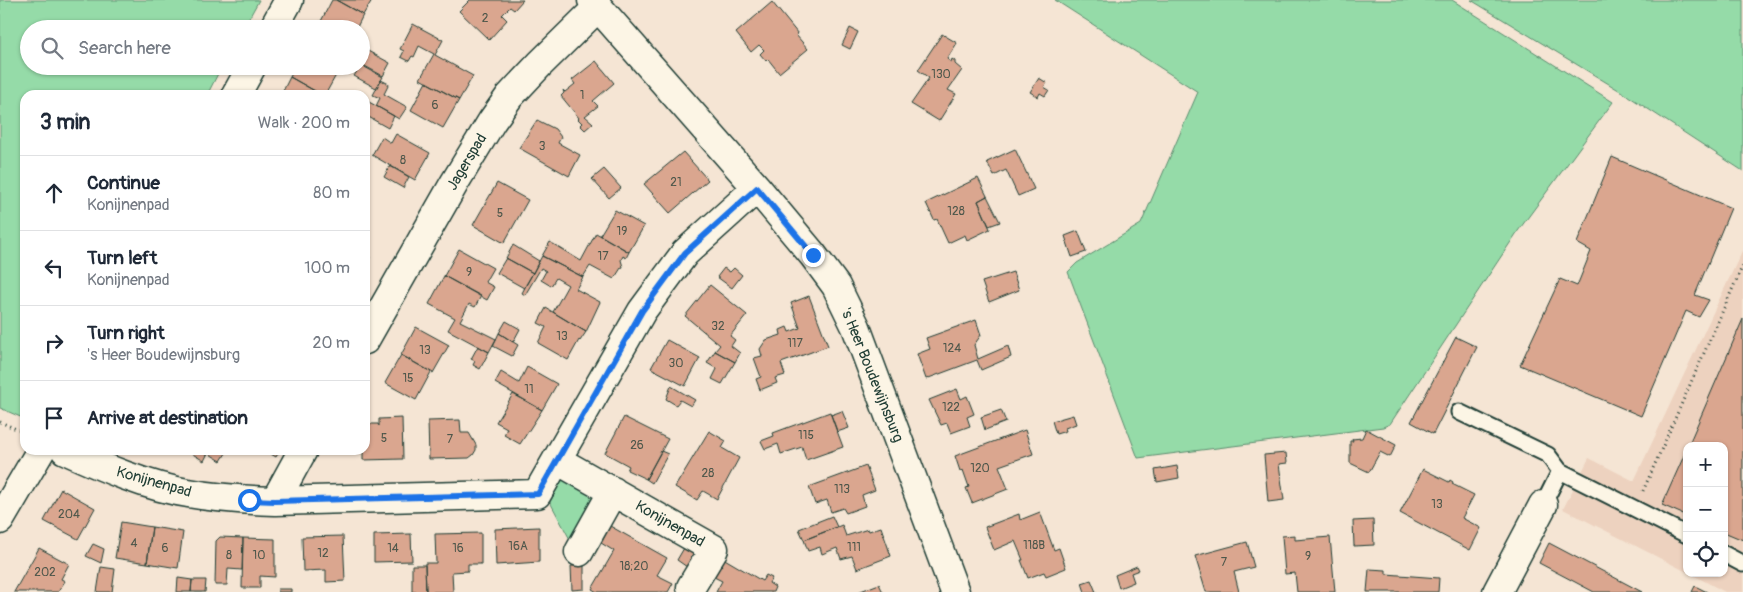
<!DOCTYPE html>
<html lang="en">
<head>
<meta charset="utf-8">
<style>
  body { margin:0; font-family:Pangolin,sans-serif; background:#f2f2f3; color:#1f2937 }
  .controls { position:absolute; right:15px; bottom:15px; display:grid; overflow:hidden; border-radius:10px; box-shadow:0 1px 4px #0004 }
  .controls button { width:45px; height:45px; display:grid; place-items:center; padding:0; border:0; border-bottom:1px solid #e0e1e3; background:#fff; color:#1f2937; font:25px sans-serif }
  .stop { position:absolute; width:15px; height:15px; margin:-11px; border:4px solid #1a73e8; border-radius:50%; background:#fff }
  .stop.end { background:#1a73e8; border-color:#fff; box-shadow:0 1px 5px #0008 }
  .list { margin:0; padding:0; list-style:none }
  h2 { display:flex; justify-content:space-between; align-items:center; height:65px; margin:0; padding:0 20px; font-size:21px }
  h2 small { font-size:16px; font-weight:400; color:#747a83 }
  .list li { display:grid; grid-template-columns:32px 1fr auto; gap:15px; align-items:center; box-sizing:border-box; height:75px; padding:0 20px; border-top:1px solid #e0e1e3 }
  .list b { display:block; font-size:19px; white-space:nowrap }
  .list p { margin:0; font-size:16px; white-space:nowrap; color:#747a83 }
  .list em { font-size:16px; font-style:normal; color:#747a83 }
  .icon { flex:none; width:28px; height:28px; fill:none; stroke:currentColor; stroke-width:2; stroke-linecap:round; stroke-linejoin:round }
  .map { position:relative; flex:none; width:1743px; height:592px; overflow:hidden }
  .search { position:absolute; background:#fff; box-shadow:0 1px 4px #0004; left:20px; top:20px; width:350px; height:55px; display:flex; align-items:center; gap:12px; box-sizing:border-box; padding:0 18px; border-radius:28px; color:#747a83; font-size:19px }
  .panel { position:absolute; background:#fff; box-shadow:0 1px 4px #0004; left:20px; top:90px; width:350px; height:365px; border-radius:15px }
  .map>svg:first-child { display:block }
</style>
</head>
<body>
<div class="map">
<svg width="1743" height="592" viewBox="0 0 1743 592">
  <rect width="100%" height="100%" fill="#f5e5d4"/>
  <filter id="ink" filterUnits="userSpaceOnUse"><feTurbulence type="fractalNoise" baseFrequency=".02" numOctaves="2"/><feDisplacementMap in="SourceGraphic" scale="10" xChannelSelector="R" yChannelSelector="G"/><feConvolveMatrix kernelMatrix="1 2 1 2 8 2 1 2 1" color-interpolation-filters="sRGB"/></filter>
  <g filter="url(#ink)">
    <!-- built -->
    <path fill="#edd2bf" d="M1743 249V592H1725L1689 573H1724V446H1687V572L1563 509 1589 458 1634 481Z"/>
    <!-- green -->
    <path fill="#95dba8" stroke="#5a8c6e" d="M0 0H259L243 29H29V66H222L207 95H25V419L0 408Z
      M1055 0H1452L1613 102 1518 231 1390 424 1383 427 1138 458 1068 272 1077 263 1141 224 1198 92Z
      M1471 0H1743V171L1622 92Z
      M564 476 599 495 573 545 550 502Z"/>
    <!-- building -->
    <path fill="#daa68f" stroke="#1f3d34" d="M332 0H336L363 15 356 29H326L319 25Z
      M336 0H372L363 15Z
      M470 0H523L514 10 510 7 502 15 507 20 489 40 459 11Z
      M772 2 798 34 796 35 808 49 779 73 768 59 766 61 760 54 764 50 759 45 751 52 736 33Z
      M413 24 443 40 435 55 473 76 459 100 420 79 434 54 419 46 414 57 412 56 409 61 401 57 404 51 400 49Z
      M850 28 858 32 850 49 842 45Z
      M942 34 957 43 947 59 951 62 952 59 955 61V64L962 70 948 90 956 94 939 121 911 104 929 78 918 70Z
      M366 50 390 63 383 76 361 64V59Z
      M596 61 614 83 593 101 598 106 585 116 593 123 585 130 580 125 582 123 578 119 579 118 561 96 564 93 563 90 565 92 575 84 572 80Z
      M361 65 383 77 376 88 354 76Z
      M296 66H336L340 68 325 95H322L290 77Z
      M290 77 322 95H281Z
      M1039 78 1047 83 1044 87 1049 90 1045 96 1040 93 1038 97 1030 92Z
      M381 80 389 84 384 94 407 107 399 119 376 106 380 98 373 95Z
      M426 82 459 100 443 128 411 110Z
      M369 102 394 116 388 128 365 115V109Z
      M537 120 555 129 561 137 558 143 580 155 569 176 519 148Z
      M396 134 430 153 415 180 372 155 382 137 391 143Z
      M1015 149 1034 189 1018 196 1006 170 994 176 987 162Z
      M683 152 708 180 670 213 644 184Z
      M1612 157 1731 208 1695 295 1709 300 1699 317 1686 311 1641 416 1520 365 1560 279 1577 286 1591 251 1577 243Z
      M390 166 409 177 403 188 384 177Z
      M604 169 621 188 609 198 592 179Z
      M978 178 987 196 978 201 990 229 967 240 965 235 948 243 937 219 934 220 926 203Z
      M497 183 528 200 504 243 473 225Z
      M987 196 1000 222 989 226 978 201Z
      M615 210 644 226 629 252 600 235Z
      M1078 231 1086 252 1072 257 1065 236Z
      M596 233 629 252 626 258 623 256 621 260 623 267 621 268 614 279 590 266 583 277 542 256 550 242 581 261Z
      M513 245 539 261 533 273 506 258Z
      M459 249 493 268 485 282 494 287 487 300 444 276Z
      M365 254 370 257 365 266Z
      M542 256 583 277 576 289 600 302 586 332 553 312 568 285 556 278 551 286 541 280 546 271 541 268 525 295 522 293Z
      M506 258 533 273 524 288 497 273Z
      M724 268 730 272 734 268 742 275 732 288 717 277Z
      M1013 272 1019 290 989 302 982 282Z
      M444 276 481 296 475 307 469 304 460 321 496 339 489 352 448 330 455 318 429 304Z
      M710 285 747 315 730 336 735 340 731 346 740 353 735 362 715 351 720 345 685 316Z
      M809 296 828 346 781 363 785 375 775 378 777 383 760 390 756 379 761 377 754 358 762 356 760 349 766 340 781 335 780 330 787 327 789 332 800 328 791 303Z
      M546 308 586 332 580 341 579 340 568 360 538 343 546 327 538 323Z
      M1743 319V540L1724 532V446H1688Z
      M976 320 981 335 974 345 978 359 1008 346 1011 357 981 370 977 360 926 379 917 354 930 349 926 338Z
      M506 321 520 329 513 342 499 333Z
      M416 327 449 345 433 373 401 355Z
      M499 333 518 345 512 356 493 346Z
      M1456 337 1477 347 1433 434 1411 422Z
      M667 340 700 358 685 386 651 368Z
      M478 346 489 352 480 369 473 365 475 361 471 359Z
      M715 351 735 362 722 384 712 379 717 369 707 363Z
      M401 355 431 372 416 400 385 383Z
      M527 367 557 384 542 410 495 383 501 372 519 383Z
      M671 386 695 400 691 406 680 400 676 405 666 399Z
      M957 389 961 399 967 396 974 414 967 417 970 426 951 433 947 423 941 425 929 400Z
      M513 394 542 410 520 444 504 435 507 428 496 422Z
      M1001 410 1006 422 985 430 981 417Z
      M842 411 849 428 837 432 831 415Z
      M830 412 843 447 806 460 802 447 781 454 778 444 765 449 761 441 774 436 773 433Z
      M1073 415 1076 424 1065 428 1066 431 1056 434 1052 421Z
      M624 417 668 439 646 479 627 470 629 466 605 453Z
      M402 418 403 459 363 460V450H365V424H378L379 426V419Z
      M460 420 461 433H469L476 445V450L473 455 469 458 429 459 428 421Z
      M1366 429 1396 445 1390 457 1380 452 1369 472 1350 463V441H1353L1352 439 1362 438Z
      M1025 430 1033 454 999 466 1008 489 972 503 966 488 969 487 963 470 960 471 955 456Z
      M709 431 726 441 722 448 739 458 717 499 703 491 697 500 675 487Z
      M1687 449V516L1662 505Z
      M186 450H228L221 461 208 453 204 461Z
      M264 450H280L276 457Z
      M661 451 668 454 652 483 646 479Z
      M1286 453 1287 463 1279 464 1284 500 1268 502 1264 455Z
      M866 466 875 490 862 495 865 506 846 513 843 508 831 512 827 500 815 504 809 487Z
      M1177 466 1179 478 1157 482 1155 470Z
      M1423 469 1449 482 1450 480 1453 482 1452 484 1474 495 1462 518 1481 528 1470 550 1400 513Z
      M61 489 95 508 78 539 44 521Z
      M1040 512 1054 550 1059 548 1066 568 1046 576 1044 572 1028 578 1021 560H1023L1015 541 994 550 985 527 1019 514 1020 520Z
      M832 516 837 527 804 540 799 529Z
      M1373 520 1374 545 1354 546 1353 521Z
      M121 522 152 527 147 563 115 558Z
      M842 525 846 536 868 529 869 531 881 527 891 556 857 569 852 556 841 559 837 548 822 554 820 547 808 551 804 540Z
      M610 526 667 558 657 575 673 583 668 592H597L592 589 614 551 601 543Z
      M152 527 183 532 178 568 147 563Z
      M539 527V562L496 565 495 529Z
      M481 533V564H468V571L452 572 453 592H426L425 563H436L435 534Z
      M411 534 412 561 374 562V535Z
      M1295 535V540L1330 537 1335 592H1297L1295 573 1285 574 1282 536Z
      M343 536 345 581 326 582V570L303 571 302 537Z
      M220 537 243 538 242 570 228 569 227 585H215L216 541Z
      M243 538 275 539V577L260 576V588H242Z
      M1247 542 1254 567 1234 572 1239 592H1206L1195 556Z
      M1549 543 1642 592H1594L1539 563Z
      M93 544 104 549 101 563 86 556Z
      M39 548 69 564 61 579 65 581 58 592H14Z
      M684 548 695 554 687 567 677 560Z
      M723 558 762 581 766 575 772 578 769 583 775 587 773 592H716L722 581 712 576Z
      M412 565H425L426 592H412Z
      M571 566H584V589L572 590Z
      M1137 566 1139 570 1131 573 1134 582 1119 588 1115 575Z
      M101 567 115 569 112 592H97Z
      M1369 569 1386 570V574L1439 578 1438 592H1367Z
      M178 578 192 580 191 592H177Z
      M192 580H206L205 592H191Z
      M1091 580 1096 592H1085L1082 583Z
      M879 584 883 592H858Z
      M1695 586 1707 592H1692Z
      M278 589H291V592H278Z"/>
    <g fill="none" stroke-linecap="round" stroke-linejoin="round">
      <defs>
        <path id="service" d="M1459 412 1548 455 1560 471 1687 535
          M1543 505 1560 471
          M1724 554 1743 564"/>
        <path id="minor" d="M592 0 757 188 813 255 836 286 856 327 955 592
          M273 29 289 0
          M236 95 252 66
          M365 340 455 182 492 121 509 97 540 64 598 7
          M65 450C102 467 148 487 188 493 216 498 246 500 275 501L537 494 642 311 685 253 757 188
          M557 460 714 549 691 587
          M275 501 303 450
          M0 520 41 450
          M579 552 613 491
          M1497 592 1543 505"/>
      </defs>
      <!-- service casing -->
      <use href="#service" stroke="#1f3d34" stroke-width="19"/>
      <!-- minor casing -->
      <use href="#minor" stroke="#1f3d34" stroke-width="31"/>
      <!-- path -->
      <path stroke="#1f3d34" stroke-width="3" stroke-dasharray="1 4" stroke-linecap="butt" d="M0 422 23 432
        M1643 491 1743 265"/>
      <!-- service -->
      <use href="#service" stroke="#fcf5e5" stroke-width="15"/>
      <!-- minor -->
      <use href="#minor" stroke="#fcf5e5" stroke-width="28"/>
    </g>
  </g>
  <g fill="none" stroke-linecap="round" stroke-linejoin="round" filter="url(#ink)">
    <!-- route -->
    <path stroke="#1a73e8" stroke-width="6" d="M249 500 275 501 538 494 642 311 685 253 757 188 813 255"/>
  </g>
  <g text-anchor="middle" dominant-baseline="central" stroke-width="4" stroke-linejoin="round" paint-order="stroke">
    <!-- number labels -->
    <g font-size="12" fill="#4e574b">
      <text x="485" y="18">2</text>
      <text x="941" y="74">130</text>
      <text x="582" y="95">1</text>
      <text x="435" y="105">6</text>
      <text x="542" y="146">3</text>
      <text x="403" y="160">8</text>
      <text x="676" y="182">21</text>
      <text x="956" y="211">128</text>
      <text x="500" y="213">5</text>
      <text x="622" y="231">19</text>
      <text x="603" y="256">17</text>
      <text x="469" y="272">9</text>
      <text x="718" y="326">32</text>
      <text x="562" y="336">13</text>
      <text x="795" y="343">117</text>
      <text x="952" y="348">124</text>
      <text x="425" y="350">13</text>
      <text x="676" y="363">30</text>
      <text x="408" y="378">15</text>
      <text x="529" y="389">11</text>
      <text x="951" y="407">122</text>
      <text x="806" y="435">115</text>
      <text x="384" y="438">5</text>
      <text x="450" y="439">7</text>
      <text x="637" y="445">26</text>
      <text x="980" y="468">120</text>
      <text x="708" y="473">28</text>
      <text x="842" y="489">113</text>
      <text x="1437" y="504">13</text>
      <text x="69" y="514">204</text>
      <text x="134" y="543">4</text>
      <text x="1034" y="545">118B</text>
      <text x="518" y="546">16A</text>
      <text x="854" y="547">111</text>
      <text x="165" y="548">6</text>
      <text x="393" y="548">14</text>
      <text x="458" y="548">16</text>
      <text x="323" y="553">12</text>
      <text x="229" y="555">8</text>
      <text x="259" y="555">10</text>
      <text x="1308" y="556">9</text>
      <text x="1224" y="562">7</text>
      <text x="634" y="566">18;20</text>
      <text x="45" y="572">202</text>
    </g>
    <!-- street labels -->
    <g font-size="15" fill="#1f3d34" stroke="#fcf5e5">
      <text transform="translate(467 162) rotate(-59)">Jagerspad</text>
      <text transform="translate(872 375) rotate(68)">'s Heer Boudewijnsburg</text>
      <text transform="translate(154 482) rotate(16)">Konijnenpad</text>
      <text transform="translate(670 524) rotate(30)">Konijnenpad</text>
    </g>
  </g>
</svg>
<div class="controls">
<button>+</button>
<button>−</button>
<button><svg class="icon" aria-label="locate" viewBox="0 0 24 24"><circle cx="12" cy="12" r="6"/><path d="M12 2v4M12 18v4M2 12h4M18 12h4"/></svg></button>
</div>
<div class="stop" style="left:249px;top:500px"></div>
<div class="stop end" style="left:813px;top:255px"></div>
<div class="search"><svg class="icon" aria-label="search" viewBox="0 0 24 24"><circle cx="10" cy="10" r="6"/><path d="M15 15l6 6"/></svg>Search here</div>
<section class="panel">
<h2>3 min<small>Walk · 200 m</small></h2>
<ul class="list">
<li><svg class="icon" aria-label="ahead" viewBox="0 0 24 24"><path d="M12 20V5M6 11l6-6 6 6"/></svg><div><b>Continue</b><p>Konijnenpad</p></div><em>80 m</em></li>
<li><svg class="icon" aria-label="left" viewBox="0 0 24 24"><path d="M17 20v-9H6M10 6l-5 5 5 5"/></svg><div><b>Turn left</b><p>Konijnenpad</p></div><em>100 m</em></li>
<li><svg class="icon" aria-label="right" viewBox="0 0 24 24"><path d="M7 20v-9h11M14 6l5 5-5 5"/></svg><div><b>Turn right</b><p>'s Heer Boudewijnsburg</p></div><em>20 m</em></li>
<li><svg class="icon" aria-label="arrive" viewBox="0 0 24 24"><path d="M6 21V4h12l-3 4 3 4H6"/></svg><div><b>Arrive at destination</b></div></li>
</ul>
</section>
</div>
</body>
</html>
